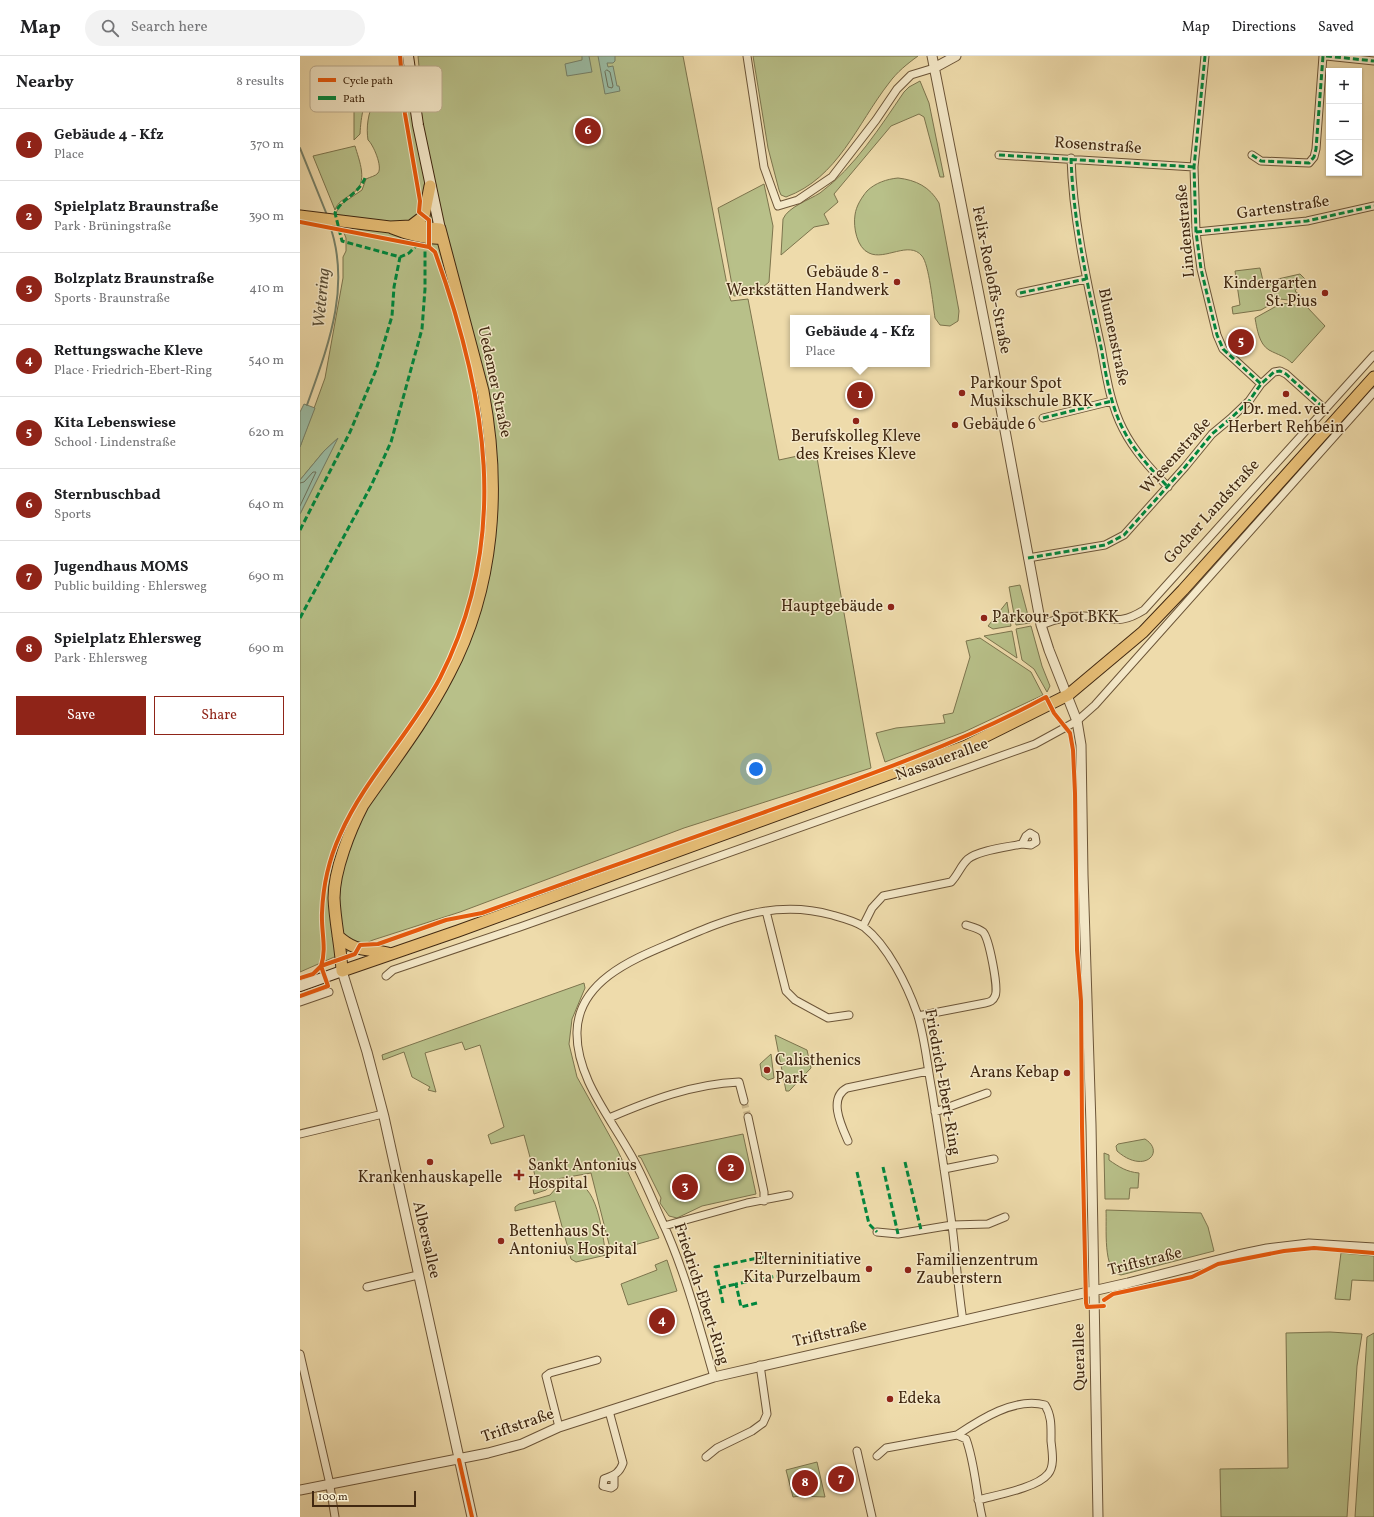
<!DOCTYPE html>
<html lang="en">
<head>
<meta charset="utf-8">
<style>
  body { margin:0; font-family:Vollkorn,serif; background:#f2f2f2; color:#202124 }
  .controls { position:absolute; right:12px; top:12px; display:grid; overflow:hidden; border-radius:0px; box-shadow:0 1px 3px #0004 }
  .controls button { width:36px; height:36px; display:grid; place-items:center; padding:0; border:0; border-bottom:1px solid #e0e0e0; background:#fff; color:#202124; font:20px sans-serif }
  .scale { position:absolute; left:12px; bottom:10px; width:104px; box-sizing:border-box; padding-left:4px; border:2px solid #412811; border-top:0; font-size:11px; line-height:14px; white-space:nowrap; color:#412811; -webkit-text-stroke:3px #f4e8c8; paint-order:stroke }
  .you { position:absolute; left:456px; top:713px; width:14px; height:14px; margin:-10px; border:3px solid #fff; border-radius:50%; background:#1a73e8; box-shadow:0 0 0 6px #1a73e833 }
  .badge { display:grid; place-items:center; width:26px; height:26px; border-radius:50%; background:#8f2418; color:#fff; font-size:13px; font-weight:700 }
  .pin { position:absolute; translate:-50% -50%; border:2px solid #fff; box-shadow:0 1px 4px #0006 }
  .popup { position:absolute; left:490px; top:259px; width:140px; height:52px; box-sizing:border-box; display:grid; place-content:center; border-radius:0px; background:#fff; filter:drop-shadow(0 1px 3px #0005); font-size:13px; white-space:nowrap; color:#757577 }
  .popup b { font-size:15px; color:#202124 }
  .popup::after { content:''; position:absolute; left:50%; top:100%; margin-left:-8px; border:8px solid transparent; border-top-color:#fff }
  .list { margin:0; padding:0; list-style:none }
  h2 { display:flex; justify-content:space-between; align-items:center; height:52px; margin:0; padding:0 16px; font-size:17px }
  h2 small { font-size:13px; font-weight:400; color:#757577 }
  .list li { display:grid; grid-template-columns:26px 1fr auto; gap:12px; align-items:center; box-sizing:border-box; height:72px; padding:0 16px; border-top:1px solid #e0e0e0 }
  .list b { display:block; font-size:15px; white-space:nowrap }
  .list p { margin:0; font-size:13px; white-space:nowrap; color:#757577 }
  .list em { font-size:13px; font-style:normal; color:#757577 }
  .actions { display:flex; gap:8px; padding:12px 16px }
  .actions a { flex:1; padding:9px 0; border:1px solid #8f2418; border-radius:0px; text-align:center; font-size:14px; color:#8f2418 }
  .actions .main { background:#8f2418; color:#fff }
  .icon { flex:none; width:22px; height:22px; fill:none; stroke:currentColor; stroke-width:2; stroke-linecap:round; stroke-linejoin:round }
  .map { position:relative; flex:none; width:1074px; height:1461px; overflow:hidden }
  header { display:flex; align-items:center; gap:24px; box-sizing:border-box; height:56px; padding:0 20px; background:#fff; border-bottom:1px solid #e0e0e0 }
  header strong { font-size:19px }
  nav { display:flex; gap:22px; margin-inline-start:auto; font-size:14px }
  .search { width:280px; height:36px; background:#f2f2f2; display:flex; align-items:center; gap:10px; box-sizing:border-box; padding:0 14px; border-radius:22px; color:#757577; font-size:15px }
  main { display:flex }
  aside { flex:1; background:#fff }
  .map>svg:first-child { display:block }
</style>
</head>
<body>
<header>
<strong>Map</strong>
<div class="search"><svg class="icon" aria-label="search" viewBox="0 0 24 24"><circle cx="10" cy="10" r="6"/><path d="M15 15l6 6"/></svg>Search here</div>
<nav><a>Map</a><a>Directions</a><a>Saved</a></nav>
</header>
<main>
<aside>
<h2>Nearby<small>8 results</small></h2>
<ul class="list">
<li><span class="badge">1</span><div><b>Gebäude 4 - Kfz</b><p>Place</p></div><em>370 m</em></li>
<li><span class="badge">2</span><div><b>Spielplatz Braunstraße</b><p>Park · Brüningstraße</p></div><em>390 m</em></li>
<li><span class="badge">3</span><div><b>Bolzplatz Braunstraße</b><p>Sports · Braunstraße</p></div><em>410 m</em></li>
<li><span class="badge">4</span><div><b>Rettungswache Kleve</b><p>Place · Friedrich-Ebert-Ring</p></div><em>540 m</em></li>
<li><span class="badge">5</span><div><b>Kita Lebenswiese</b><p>School · Lindenstraße</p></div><em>620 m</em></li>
<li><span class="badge">6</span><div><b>Sternbuschbad</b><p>Sports</p></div><em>640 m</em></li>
<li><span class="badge">7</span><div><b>Jugendhaus MOMS</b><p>Public building · Ehlersweg</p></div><em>690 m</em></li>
<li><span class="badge">8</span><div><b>Spielplatz Ehlersweg</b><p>Park · Ehlersweg</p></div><em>690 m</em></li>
</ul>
<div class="actions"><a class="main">Save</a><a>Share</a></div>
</aside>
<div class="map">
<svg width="1074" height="1461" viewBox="0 0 1074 1461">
  <rect width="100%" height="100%" fill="#eedbab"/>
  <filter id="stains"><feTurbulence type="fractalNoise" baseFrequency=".005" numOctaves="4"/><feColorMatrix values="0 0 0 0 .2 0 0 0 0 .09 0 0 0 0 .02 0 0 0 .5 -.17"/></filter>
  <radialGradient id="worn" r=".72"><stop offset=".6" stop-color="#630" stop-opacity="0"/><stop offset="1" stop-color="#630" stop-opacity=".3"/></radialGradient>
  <!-- green -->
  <path fill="#b8c089" stroke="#7c744d" d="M118 0H383L429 239 431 245 448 243 479 404 516 396 571 712 384 772 160 856 73 884 0 916V458L37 383 24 395 0 424V391L25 322 43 222V201L46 195V182L36 157 40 149 62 134 66 123C70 121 76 120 78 117 83 111 73 88 68 84 64 59 76 23 108 31L106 20C98 25 88 25 79 30 63 40 61 61 60 78L54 84V56L60 38 74 24 92 16 120 21Z
    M453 0H618C607 8 597 16 589 27 557 68 538 122 486 141L481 139 479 134 468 92Z
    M620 25 629 47 644 121H640L624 61 619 58 591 70 534 138 538 146 524 158 529 168 514 171 481 199 483 163C488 151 509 144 520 137 555 111 580 71 604 36L609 31Z
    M55 90C59 104 69 127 53 137 45 143 38 145 35 154L13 100Z
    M598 122C616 124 630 131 639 147L659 255 658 265 650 270 640 269 635 262C633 249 629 208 622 200 609 184 585 205 569 197 557 192 553 171 555 159 556 150 562 141 567 135 575 127 587 123 598 122Z
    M464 128 473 170 469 226 456 237 434 240 418 152Z
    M960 212 964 229 978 226V223L1000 218 1005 223 995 235 1001 240 996 245 980 243 961 254 933 258 932 251 940 249 935 215Z
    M982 247 1007 251 1025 270 992 307C985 300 978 299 969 294 959 288 957 273 955 262Z
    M720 529 730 567 716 569 709 531Z
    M707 546 711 570 693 573 688 570Z
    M731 570 742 610 750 630 747 636 734 613 722 604 716 573Z
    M712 575 717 602 684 580Z
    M680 582 731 616 743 639 664 676 585 706 576 677 596 672 645 667 643 659 653 657 670 601 666 585Z
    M284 927 285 932 272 963 269 988 277 1021 317 1093 359 1182 313 1195 310 1192 291 1117 257 1123 246 1134 234 1138 232 1129 237 1127 224 1079 191 1088 188 1079 204 1071 180 989 165 994 162 986 125 997 136 1036 128 1034 130 1031 112 1021 104 996 83 1004 82 999Z
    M475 979 507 994 511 1012 489 1035H486Z
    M471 998 474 1022 468 1024 462 1020 460 1008Z
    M443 1078 456 1138 402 1150 377 1162 369 1160 360 1147 361 1142 341 1102 338 1100Z
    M845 1083C866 1096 844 1119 817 1095L816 1090 818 1088Z
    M804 1097 809 1099V1104C819 1111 827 1116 839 1117L838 1132H830L829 1143H805Z
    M270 1126C298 1124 302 1178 306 1199L276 1206 271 1203 255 1145 215 1155V1151L219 1148 250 1139 257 1131Z
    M806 1154 901 1157 908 1171 914 1195 821 1219C802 1217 807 1170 806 1154Z
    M1041 1197 1074 1200V1225L1052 1224 1050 1244 1035 1243Z
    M367 1204 377 1235 328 1249 321 1228 357 1214 355 1209Z
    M1030 1276 1062 1278 1057 1310 1047 1461H921L920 1413 988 1412 986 1277Z
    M1074 1277V1461H1055L1067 1281Z
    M517 1406 525 1441 499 1440 493 1441 486 1414Z"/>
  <!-- water -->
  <path fill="#9bbca4" stroke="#778169" d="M282 0H289L292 16 267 20 265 8 282 4Z
    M298 0H315V5L313 7H307L308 11 313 10 317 30H319L320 35 305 38Z
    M4 348 15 352 0 391V356Z
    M38 382 0 458V424L24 395Z"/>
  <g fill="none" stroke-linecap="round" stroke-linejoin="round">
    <!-- shore -->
    <path stroke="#6e725a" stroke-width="1" d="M307 14 310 16 313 30 312 32 308 31 305 16Z
      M0 427 4 426 13 416H16L0 450"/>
    <!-- stream -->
    <path stroke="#778169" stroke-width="2" d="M0 92 27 159
      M7 349C28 290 52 230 29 167"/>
    <!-- minor-tunnel -->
    <path stroke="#cbb78c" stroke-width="7" stroke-dasharray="7 3.5" stroke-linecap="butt" d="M444 1045 448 1061"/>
    <defs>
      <path id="minor" d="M447 0 464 111 478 150 498 144 532 121 576 64 597 33 611 19 634 12
        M905 0 894 111 896 176 901 213 917 279 923 293 961 328
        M1026 0 1074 5
        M699 99 894 111
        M952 99 961 105 1009 107 1014 101 1016 93 1023 0
        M771 102C773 165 788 230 801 291 806 318 810 348 823 373 834 395 851 413 868 431
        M896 176 1007 165 1074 150
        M720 237 786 223
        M743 362 812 345
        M728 502 805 489 824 479 885 411 912 378 930 363 949 345 961 328 974 316 980 315 986 318 1025 353
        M741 569C755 563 769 560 784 560 812 560 817 571 844 554L1074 299
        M730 777 735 780 736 786 731 789 722 788 726 780Z
        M466 855 486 935 495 944 528 962 549 959
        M563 870 572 852 583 840 651 826C658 819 661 809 668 803 679 794 708 791 722 788
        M86 920 93 914 220 871 735 688 777 665 795 649 1074 336
        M0 946 29 936
        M618 960 685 947C690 946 693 945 695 940 699 933 689 882 683 876 678 872 672 871 666 869
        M635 1056 687 1037
        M448 1061 464 1136V1145
        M309 1062C351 1044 393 1028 439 1026L444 1045
        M0 1078 83 1058
        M548 1085C541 1069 528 1042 547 1032L628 1015
        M644 1113 694 1103
        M364 1170 447 1147 489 1139
        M577 1176 598 1178 652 1169 688 1168 705 1161
        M67 1231 118 1219
        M0 1298 29 1424 35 1461
        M414 1321C399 1269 385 1215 362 1165 352 1143 343 1120 331 1099 310 1061 276 1021 277 976 278 926 331 904 369 888 423 865 472 842 532 859 543 862 555 865 564 871 588 890 607 929 617 957 625 981 627 1009 632 1035 639 1079 646 1124 652 1169 656 1201 658 1233 663 1265
        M309 1355 323 1407C319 1418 314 1419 304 1423L303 1430 311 1432 314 1430V1420
        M259 1371 246 1320 250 1317 297 1304
        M557 1395 572 1461
        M577 1400 586 1392 657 1379
        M406 1401 417 1392 452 1375 463 1367 467 1358 460 1309
        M678 1444C696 1439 737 1432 748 1418 755 1410 752 1395 751 1385 751 1372 752 1360 745 1349 715 1341 681 1363 657 1379L666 1383C675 1407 676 1436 682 1461"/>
      <path id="tertiary" d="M632 0 694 315 741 569 749 594 777 665 781 689 783 819 791 1069 798 1461
        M634 12 656 0
        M42 915 67 996 84 1061 172 1461
        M0 1434 188 1397 222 1388 259 1371 414 1321 828 1227 938 1199 967 1193 1009 1188 1074 1192"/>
      <path id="secondary" d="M108 0 118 69 140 173
        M0 930 42 915"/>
      <path id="primary" d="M0 160 90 171 111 170 140 173 183 335C201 431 195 531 149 618 125 665 93 706 63 749 50 774 34 814 34 842 35 867 41 891 42 915L158 875 666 690 768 639 843 576 883 534 1074 321
        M111 170 124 160 130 130
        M92 172C109 179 124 183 142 182
        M38 880C58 898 67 891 91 898"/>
    </defs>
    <!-- minor casing -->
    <use href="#minor" stroke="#6c5538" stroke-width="9"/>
    <!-- tertiary casing -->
    <use href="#tertiary" stroke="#6c5538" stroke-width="11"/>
    <!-- secondary casing -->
    <use href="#secondary" stroke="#412811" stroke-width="12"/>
    <!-- primary casing -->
    <use href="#primary" stroke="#412811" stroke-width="13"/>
    <!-- minor -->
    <use href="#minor" stroke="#f4e8c8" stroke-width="7"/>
    <!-- tertiary -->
    <use href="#tertiary" stroke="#f4e8c8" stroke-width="9"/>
    <!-- secondary -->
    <use href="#secondary" stroke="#f4e8c8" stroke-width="10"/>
    <!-- primary -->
    <use href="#primary" stroke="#e7be76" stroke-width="11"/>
    <!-- quiet -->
    <path stroke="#00873e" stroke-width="3" stroke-dasharray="6 3" stroke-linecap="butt" d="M905 0 894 111 896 176 901 213 917 279 923 293 961 328
      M1026 0 1074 5
      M699 99 894 111
      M952 99 961 105 1009 107 1014 101 1016 93 1023 0
      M771 102C773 165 788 230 801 291 806 318 810 348 823 373 834 395 851 413 868 431
      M65 122C58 139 43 141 35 157L42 185 100 201 109 197 117 189
      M896 176 1007 165 1074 150
      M720 237 786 223
      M743 362 812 345
      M0 474 50 376 76 314 92 260 94 231 100 201
      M728 502 805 489 824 479 885 411 912 378 930 363 949 345 961 328 974 316 980 315 986 318 1025 353
      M0 562 71 430 91 386 122 273 125 233V190
      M605 1106 621 1174
      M583 1111 598 1178
      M557 1116 569 1168 577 1176
      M420 1232 436 1228
      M423 1247 415 1211 472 1199
      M457 1247 441 1251 436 1228 477 1220"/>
    <defs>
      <path id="cycleway" d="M100 0 105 58 120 145 119 156 129 164V191
        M0 166 129 191 135 196C186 338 212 481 140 622 111 677 65 722 40 779 29 803 23 831 22 857 21 875 27 893 21 910L28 930 0 940
        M0 922 13 918 21 910 55 898 60 889 78 888 146 864 182 857C276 823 371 789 465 756 561 722 657 689 746 641L754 657 770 677 773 694 775 737 777 894 781 945 782 1071 786 1247 787 1251 804 1250
        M804 1244 813 1238 892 1221 918 1208 984 1195 1014 1192 1074 1197
        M159 1404 172 1461"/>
    </defs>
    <!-- cycleway casing -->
    <use href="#cycleway" stroke="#f4e8c8" stroke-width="6"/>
    <!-- cycleway -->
    <use href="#cycleway" stroke="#e8590c" stroke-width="4"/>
  </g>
  <!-- markers -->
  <g fill="#8f2418" stroke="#f4e8c8" stroke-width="1.5">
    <circle cx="597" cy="226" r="4"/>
    <circle cx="1025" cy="237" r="4"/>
    <circle cx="662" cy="337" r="4"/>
    <circle cx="986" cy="338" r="4"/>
    <circle cx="556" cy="365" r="4"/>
    <circle cx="655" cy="369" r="4"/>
    <circle cx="591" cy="551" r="4"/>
    <circle cx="684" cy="562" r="4"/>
    <circle cx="467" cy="1014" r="4"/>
    <circle cx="767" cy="1017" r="4"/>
    <circle cx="130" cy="1106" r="4"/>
    <path d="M217 1113h4v4h4v4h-4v4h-4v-4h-4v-4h4z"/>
    <circle cx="201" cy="1185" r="4"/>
    <circle cx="569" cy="1213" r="4"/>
    <circle cx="608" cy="1214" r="4"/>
    <circle cx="590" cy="1343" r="4"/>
  </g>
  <g text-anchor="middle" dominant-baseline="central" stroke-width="3" stroke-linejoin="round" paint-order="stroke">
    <!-- street labels -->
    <g font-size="16" fill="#412811" stroke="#f4e8c8">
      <text transform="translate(798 90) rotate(4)">Rosenstraße</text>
      <text transform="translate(983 152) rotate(-8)">Gartenstraße</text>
      <text transform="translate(886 175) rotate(-95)">Lindenstraße</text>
      <text transform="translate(691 224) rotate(79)">Felix-Roeloffs-Straße</text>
      <text transform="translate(813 281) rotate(78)">Blumenstraße</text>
      <text transform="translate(194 326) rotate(78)">Uedemer Straße</text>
      <text transform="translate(876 400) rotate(-48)">Wiesenstraße</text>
      <text transform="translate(912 456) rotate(-48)">Gocher Landstraße</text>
      <text transform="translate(642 704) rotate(-20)">Nassauerallee</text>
      <text transform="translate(642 1026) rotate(80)">Friedrich-Ebert-Ring</text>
      <text transform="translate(126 1184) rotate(77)">Albersallee</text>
      <text transform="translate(845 1206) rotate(-14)">Triftstraße</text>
      <text transform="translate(401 1238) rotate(72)">Friedrich-Ebert-Ring</text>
      <text transform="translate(530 1278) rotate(-13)">Triftstraße</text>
      <text transform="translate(780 1301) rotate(-91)">Querallee</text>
      <text transform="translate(218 1370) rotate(-19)">Triftstraße</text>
    </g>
    <!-- poi labels -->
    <g font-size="16" fill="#412811" stroke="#f4e8c8" text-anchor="start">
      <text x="589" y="217" text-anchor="end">Gebäude 8 -<tspan x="589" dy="18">Werkstätten Handwerk</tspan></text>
      <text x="1017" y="228" text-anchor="end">Kindergarten<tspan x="1017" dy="18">St. Pius</tspan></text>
      <text x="670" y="328">Parkour Spot<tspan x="670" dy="18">Musikschule BKK</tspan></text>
      <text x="986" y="354" text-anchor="middle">Dr. med. vet.<tspan x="986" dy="18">Herbert Rehbein</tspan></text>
      <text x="663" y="369">Gebäude 6</text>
      <text x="556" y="381" text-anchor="middle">Berufskolleg Kleve<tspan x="556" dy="18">des Kreises Kleve</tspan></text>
      <text x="583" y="551" text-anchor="end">Hauptgebäude</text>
      <text x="692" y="562">Parkour Spot BKK</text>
      <text x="475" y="1005">Calisthenics<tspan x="475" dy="18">Park</tspan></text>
      <text x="759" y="1017" text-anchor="end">Arans Kebap</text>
      <text x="228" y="1110">Sankt Antonius<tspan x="228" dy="18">Hospital</tspan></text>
      <text x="130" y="1122" text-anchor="middle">Krankenhauskapelle</text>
      <text x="209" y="1176">Bettenhaus St.<tspan x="209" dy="18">Antonius Hospital</tspan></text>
      <text x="561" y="1204" text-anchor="end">Elterninitiative<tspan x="561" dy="18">Kita Purzelbaum</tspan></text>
      <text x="616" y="1205">Familienzentrum<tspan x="616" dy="18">Zauberstern</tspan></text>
      <text x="598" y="1343">Edeka</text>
    </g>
    <!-- water labels -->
    <g font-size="17" font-style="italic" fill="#584d36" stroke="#f4e8c8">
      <text transform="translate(22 242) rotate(-85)">Wetering</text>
    </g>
  </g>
  <!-- legend -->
  <rect x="10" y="10" width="132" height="46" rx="6" fill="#f4e8c8" stroke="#beae91" stroke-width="1"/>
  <rect x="18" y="22" width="18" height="4" fill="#e8590c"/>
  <rect x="18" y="40" width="18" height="4" fill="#00873e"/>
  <g font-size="11" fill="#412811">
    <text x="43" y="28">Cycle path</text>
    <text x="43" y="46">Path</text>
  </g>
  <rect width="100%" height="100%" filter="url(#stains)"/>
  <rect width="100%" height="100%" fill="url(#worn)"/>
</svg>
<div class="controls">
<button>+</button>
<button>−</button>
<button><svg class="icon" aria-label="layers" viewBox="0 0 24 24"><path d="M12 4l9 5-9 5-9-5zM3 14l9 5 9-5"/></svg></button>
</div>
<div class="scale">100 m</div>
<div class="you"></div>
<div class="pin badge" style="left:560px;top:339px">1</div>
<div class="popup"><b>Gebäude 4 - Kfz</b>Place</div>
<div class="pin badge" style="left:431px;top:1112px">2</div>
<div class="pin badge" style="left:385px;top:1131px">3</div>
<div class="pin badge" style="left:362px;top:1265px">4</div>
<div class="pin badge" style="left:941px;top:286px">5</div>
<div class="pin badge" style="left:288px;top:75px">6</div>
<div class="pin badge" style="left:541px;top:1423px">7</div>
<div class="pin badge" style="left:505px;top:1427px">8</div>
</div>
</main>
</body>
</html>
